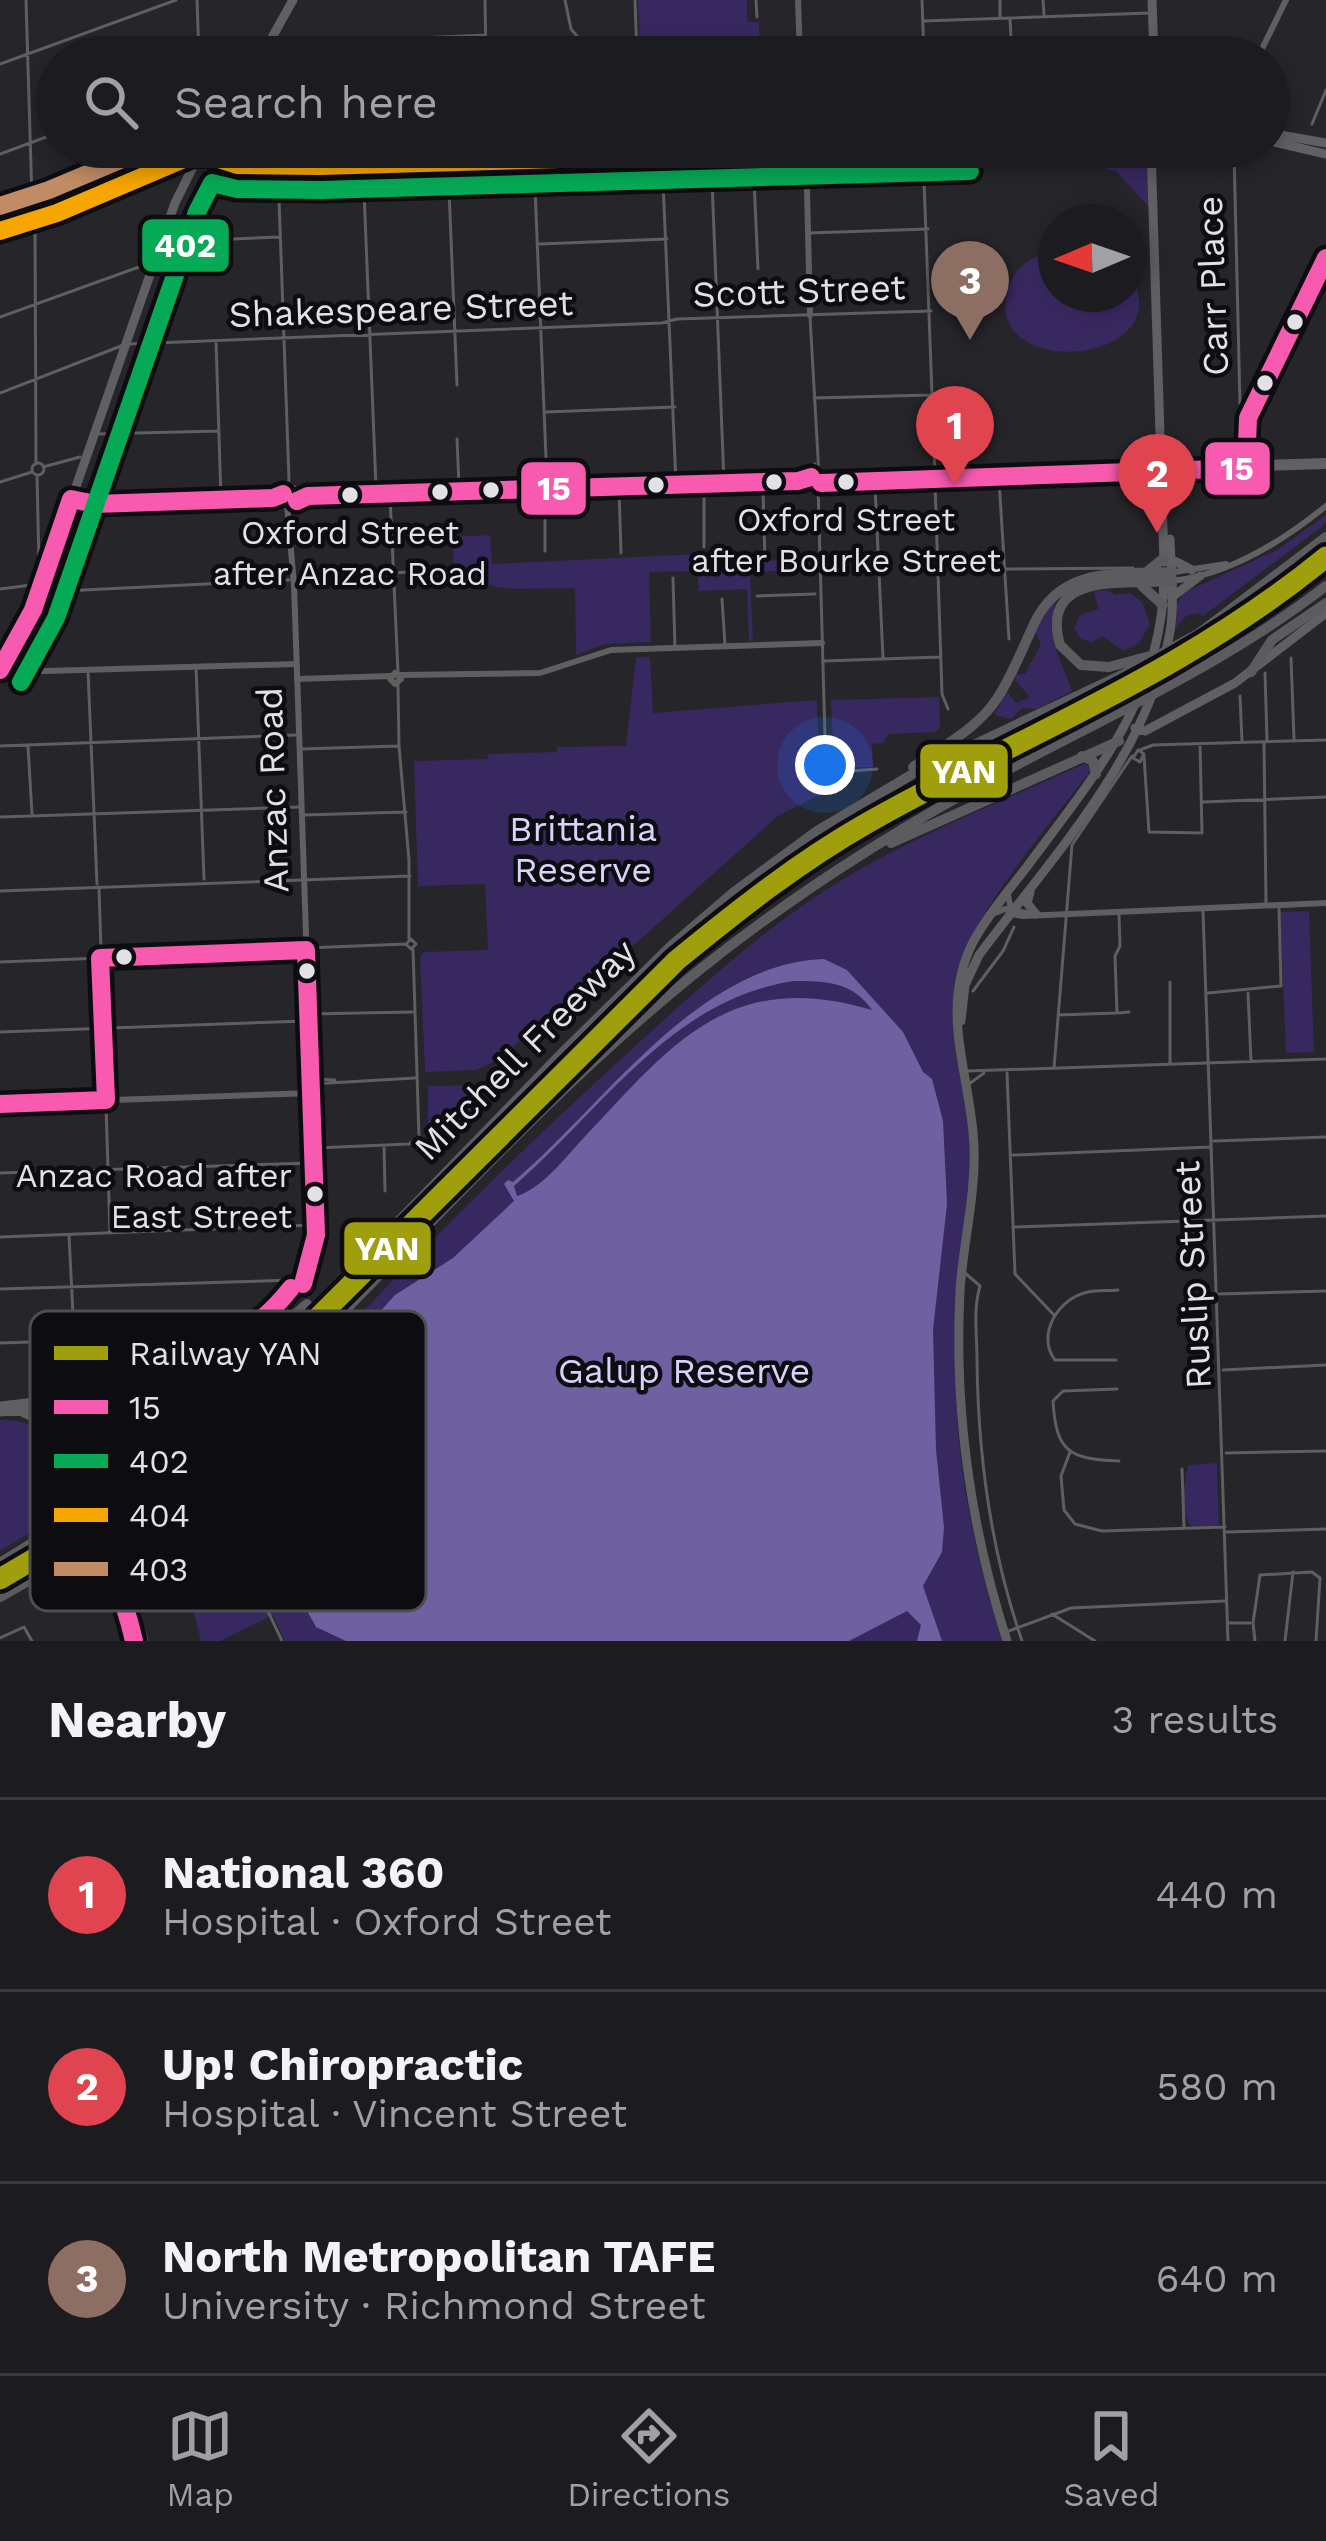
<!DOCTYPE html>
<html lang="en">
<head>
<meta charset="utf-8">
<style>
  body { margin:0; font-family:"Work Sans",sans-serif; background:#29292d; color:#f1f3f6 }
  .compass { position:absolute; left:1038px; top:204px; width:108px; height:108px; border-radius:50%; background:#1c1c20; box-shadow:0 6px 18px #0003; rotate:268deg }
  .you { position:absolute; left:825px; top:765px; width:42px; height:42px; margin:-30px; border:9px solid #fff; border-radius:50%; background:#1a73e8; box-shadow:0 0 0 18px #1a73e833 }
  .badge { display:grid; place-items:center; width:78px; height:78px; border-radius:50%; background:#a09fa6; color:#fff; font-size:39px; font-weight:700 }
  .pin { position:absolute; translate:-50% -99px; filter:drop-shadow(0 3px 6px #0008) }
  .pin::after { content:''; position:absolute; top:63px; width:42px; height:36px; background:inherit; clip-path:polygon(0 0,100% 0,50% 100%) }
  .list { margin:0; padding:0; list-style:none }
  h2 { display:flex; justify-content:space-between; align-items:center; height:156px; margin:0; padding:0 48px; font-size:51px }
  h2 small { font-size:39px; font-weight:400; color:#a0a1a5 }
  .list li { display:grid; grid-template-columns:78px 1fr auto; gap:36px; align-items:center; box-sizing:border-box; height:192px; padding:0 48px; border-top:3px solid #3a3a3e }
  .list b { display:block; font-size:45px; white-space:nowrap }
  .list p { margin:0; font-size:39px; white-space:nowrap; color:#a0a1a5 }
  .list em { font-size:39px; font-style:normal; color:#a0a1a5 }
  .icon { flex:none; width:66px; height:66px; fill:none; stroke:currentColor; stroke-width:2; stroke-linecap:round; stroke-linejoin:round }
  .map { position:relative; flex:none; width:1326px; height:1641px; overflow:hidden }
  .search { position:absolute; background:#1c1c20; box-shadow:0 6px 18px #0003; left:36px; right:36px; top:36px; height:132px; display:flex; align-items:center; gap:30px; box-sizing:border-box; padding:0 42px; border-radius:66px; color:#a0a1a5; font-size:45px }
  .sheet { height:732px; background:#1c1c20 }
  nav { display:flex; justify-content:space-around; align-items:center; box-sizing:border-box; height:168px; border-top:3px solid #3a3a3e; background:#1c1c20; font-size:33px; color:#a0a1a5 }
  nav a { display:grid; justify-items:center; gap:6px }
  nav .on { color:#a09fa6 }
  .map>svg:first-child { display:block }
</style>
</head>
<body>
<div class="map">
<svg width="1326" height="1641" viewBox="0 0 1326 1641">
  <rect width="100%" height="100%" fill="#25252a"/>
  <!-- green -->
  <path fill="#382860" d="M638 0H747V22H759L760 48 722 49 715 57H640Z
    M1011 147H1148L1152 210 1116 171 1107 169 1101 151 1090 156 1089 151 1026 153 1025 163 1013 167 1006 150Z
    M1056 252V294H1128V269C1189 366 980 384 1008 289 1015 265 1032 255 1056 252Z
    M1326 515V522L1320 528 1203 616 1199 613 1186 616 1176 628 1177 604 1183 593 1277 550Z
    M490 535 492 564 740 552 741 562 811 559 812 569 750 572 753 641H749L747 589 699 591 697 571 649 572 651 642 605 644 576 655 575 588 512 589 454 580 453 537Z
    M1108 590 1115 595 1130 593 1142 602 1150 624 1139 643 1123 651 1103 636 1092 642 1081 639 1074 629 1080 615 1098 609 1094 591Z
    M1057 595 1051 624 1054 644 1072 691 1036 709 1022 708 1011 719 994 715 1007 692 1016 703 1030 697 1015 680 1016 674H1025L1041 644 1035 632Z
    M636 657H650L653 713 817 700 820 795 779 815 568 1004 543 1016 504 1057 476 1070 425 1072 420 957 424 952 488 950 485 884 418 886 414 761 488 759V754L557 752V747L626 746Z
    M939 697 940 728 936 732 889 734 883 743 872 744 873 767H847V744H833L831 700Z
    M1086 763 1091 770C1051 824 972 912 957 975 941 1037 973 1094 972 1155 970 1228 956 1300 956 1373 955 1464 975 1555 1002 1641H285L273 1615 220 1641H201L190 1597 197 1579 194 1561 179 1553H166L157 1539C299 1375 447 1218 607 1072 676 1009 745 943 824 891 905 839 999 803 1086 763Z
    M1309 911 1314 1052 1286 1053 1280 912Z
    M476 1085 473 1107 447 1137 428 1131V1086Z
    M0 1420C56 1419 56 1460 76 1505L0 1551Z
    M1217 1463 1219 1525 1192 1527C1178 1511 1185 1483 1188 1465Z"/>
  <!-- water -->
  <path fill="#6f61a1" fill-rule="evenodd" d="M824 959 847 970 903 1032 923 1072 932 1079 943 1121 947 1204 933 1330 936 1450 944 1527 942 1552 923 1586 942 1641H917L921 1625 907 1611 849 1641H346L316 1627 256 1518 265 1467 298 1403 395 1295 453 1258 514 1201 504 1184 508 1180 513 1182C602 1108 697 963 824 959ZM794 981C826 981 853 982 872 1010 726 966 668 1049 578 1144 561 1163 540 1189 517 1196L514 1186C602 1110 671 999 794 981Z"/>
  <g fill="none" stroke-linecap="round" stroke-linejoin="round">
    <!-- minor -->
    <path stroke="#5f5f60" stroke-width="3" d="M26 0 32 199 29 214
      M197 0 199 57
      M485 0 486 57
      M565 0 571 29 595 57
      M635 0 637 57
      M756 0 757 17
      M922 0 924 57
      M1000 0V17
      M1043 0 1044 15
      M1010 19 1012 57
      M923 21 1150 13
      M275 35 284 44 485 35
      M801 50 924 46
      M726 57 798 53
      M0 64 176 0
      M1312 124 1326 90
      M280 147 284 162
      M489 147V159
      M1234 152 1240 404 1244 410
      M0 154 57 133
      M923 155 935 474
      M711 156 724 482
      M753 157 758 269
      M662 158 676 484
      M534 163 547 483
      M272 164 276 147
      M448 165 457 385
      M363 167 376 487
      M270 170 278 198
      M284 171 280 177 279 199 289 480 286 491
      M35 222 36 464
      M808 233 928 229
      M164 242 280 237
      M540 244 667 239
      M0 317 150 263
      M810 317 819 475
      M216 341 221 499
      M130 344 662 323 677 319 931 311
      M0 393 121 346
      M814 398 931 395
      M546 412 675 407
      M98 434 219 431
      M457 439 459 486
      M32 469a6 6 0 1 1 12 0a6 6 0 1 1-12 0Z
      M43 467 80 457
      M37 475 39 565
      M812 475 815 464
      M999 480 1009 639
      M0 482 32 472
      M935 484 942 694 948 709
      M818 486 826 773 877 769
      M875 486 883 658
      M619 489 621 553
      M704 489V547
      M763 491 765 561
      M390 496 398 672
      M545 551V493
      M1005 569 1133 568
      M394 573 445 569
      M673 578 675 649
      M43 588 63 590
      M0 589 39 584
      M43 596 64 591 289 580
      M757 596 815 594
      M722 599 725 645
      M1291 658 1294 739
      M824 661 940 657
      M196 667 204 879
      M88 671 97 884
      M1265 673 1267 740
      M398 685 399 746 409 860V939
      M1240 696 1242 741
      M1264 744 1266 902
      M0 746 296 735
      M28 746 32 814
      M301 749 399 746
      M1138 750 1144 754 1140 762 1133 758Z
      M1140 750 1153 745 1326 740
      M1144 756 1149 832 1202 833 1200 744
      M1203 802 1326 797
      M303 815 406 812
      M0 817 299 807
      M99 887 110 1232
      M0 891 410 876
      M1203 911 1228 1641
      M411 939 416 944 411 949 406 944Z
      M306 948 406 944
      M0 962 304 950
      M973 991 1003 951 1014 927
      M1208 993 1281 986 1279 909
      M1248 993 1251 1061
      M1119 1013 1129 1012
      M308 1014 412 1012
      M1058 1015 1117 1013 1115 956 1120 946 1119 915
      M0 1032 306 1021
      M1170 1063V982
      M1054 1068 1072 845 1132 756
      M968 1071 1326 1059
      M1007 1073 1015 1274 1054 1315
      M315 1079 335 1080
      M312 1084 415 1078
      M969 1084 984 1073
      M1214 1141 1326 1137
      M384 1146 385 1191
      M315 1148 409 1144 419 1137 413 949
      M1013 1155 1211 1147
      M0 1173 312 1163
      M1013 1227 1326 1216
      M69 1236 76 1372
      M0 1237 314 1225
      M964 1272 980 1286C973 1309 977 1336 977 1360 978 1457 990 1549 1022 1641
      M0 1289 295 1280
      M1219 1294 1326 1291
      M0 1343 213 1336 226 1345
      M1116 1360H1055C1036 1335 1058 1298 1088 1292 1097 1290 1108 1291 1118 1290
      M1223 1370 1326 1365
      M1117 1389 1063 1391 1053 1401C1056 1452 1069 1459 1119 1461
      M1070 1452 1061 1476 1064 1510 1075 1524 1102 1531 1225 1527
      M1226 1453 1326 1451
      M1182 1469 1184 1527
      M1227 1532 1326 1529
      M248 1569 282 1641
      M1052 1614 1095 1641
      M1229 1623H1250
      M1006 1632 1071 1608 1225 1601
      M0 1638 24 1627 32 1641
      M1255 1641 1253 1623 1260 1575 1312 1572 1320 1578 1316 1641
      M1285 1641 1293 1572"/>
    <!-- tertiary -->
    <path stroke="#5f5f60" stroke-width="6" d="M798 0 800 57
      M1258 57 1286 0
      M801 147 803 174
      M806 147 810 315
      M1 669 11 672 296 664
      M395 673 401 679 395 684 390 679Z
      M400 675 540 673 611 650 822 643
      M297 679 391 676
      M1008 895 1012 914 1023 916 1326 903
      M995 913 1005 909 1032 914
      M0 1104 313 1093"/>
    <!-- secondary -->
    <path stroke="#616164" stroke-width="6" d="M1166 466 1326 461
      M1167 471 1326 466
      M287 504 294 585 316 1225 315 1247 303 1284
      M1174 572 1226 564
      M1172 581C1229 575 1283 541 1326 506
      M291 1286a6 6 0 1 1 12 0a6 6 0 1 1-12 0Z
      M53 1400C130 1385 248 1360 291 1288
      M54 1408C104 1400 192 1375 234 1349 260 1334 277 1312 298 1292"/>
    <!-- primary -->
    <path stroke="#606063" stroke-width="9" d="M1152 0 1154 57
      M261 57 293 0
      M1269 133 1326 143
      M1269 141 1326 154
      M1151 147 1164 562
      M4 227 49 209
      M0 231 57 213 191 156 206 155 237 165 320 166 969 147
      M1242 468 1244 418 1326 258
      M809 480a6 6 0 1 1 12 0a6 6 0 1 1-12 0Z
      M821 483 1167 471
      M282 497a8 8 0 1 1 16 0a8 8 0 1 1-16 0Z
      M297 494 810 484
      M69 505 283 500
      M1171 559 1192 570
      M1172 597 1200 576
      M33 610 175 203 203 147
      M0 670 35 607
      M1135 728 1145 731 1235 683 1326 613
      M1030 892 1027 903 1036 914
      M961 1021 965 985 979 955C1052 857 1148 756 1170 632 1175 601 1171 570 1170 539
      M0 1406 53 1400 63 1430
      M0 1412 54 1408
      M24 1413 43 1421 54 1433
      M60 1422 65 1412 80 1404
      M64 1432 119 1563 144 1641
      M57 1434C85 1502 122 1568 134 1641
      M1007 1641C971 1529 954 1409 960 1291 963 1243 976 1195 974 1146 971 1074 938 1012 973 942 987 916 1008 891 1026 868 1094 776 1162 699 1164 579"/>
    <!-- motorway -->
    <path stroke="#5c5c60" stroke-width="10" d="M1148 571 1164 558
      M1142 586 1163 605
      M1150 656 1109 667 1081 665 1060 645C1039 570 1127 585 1172 581
      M1251 672 1272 640 1326 603
      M1082 756 1093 761 1096 774
      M913 767C942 746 979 728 998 697 1013 674 1023 647 1035 622 1062 566 1119 574 1172 572
      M891 843 1119 741
      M71 1447 96 1464
      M84 1498 83 1474 87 1469 168 1425 307 1304
      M111 1560 140 1545
      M0 1563 108 1496 177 1440 327 1295 565 1050 672 945 734 892 817 831 916 772 1126 673 1198 634 1326 537
      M0 1597C120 1532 213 1442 309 1347 434 1221 555 1087 693 975 787 899 890 833 996 776 1108 716 1225 664 1326 586
      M132 1600 129 1569 132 1561 198 1492 288 1375"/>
    <defs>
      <path id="bus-1" d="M821 483 1246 468 1248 418 1326 258
        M297 501 308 496 798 481 811 477
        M0 670 33 610 71 499 95 504 273 498 283 494
        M100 958 306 950
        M100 958 106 1100
        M0 1104 106 1100
        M303 1284 316 1235 306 950
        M134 1641C115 1557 70 1483 48 1401 138 1383 232 1364 291 1288"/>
      <path id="bus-2" d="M21 682 56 618 197 212 212 183 237 189 321 190 970 171"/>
      <path id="bus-3" d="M0 231 57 213 191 156 206 155 237 165 320 166 969 147"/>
      <path id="bus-4" d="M0 206 49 190 151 147"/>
    </defs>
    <!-- bus-1 casing -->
    <use href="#bus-1" stroke="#0d0d11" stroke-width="27"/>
    <!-- bus-2 casing -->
    <use href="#bus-2" stroke="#0d0d11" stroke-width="27"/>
    <!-- bus-3 casing -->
    <use href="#bus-3" stroke="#0d0d11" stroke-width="27"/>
    <!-- bus-4 casing -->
    <use href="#bus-4" stroke="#0d0d11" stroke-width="27"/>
    <!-- bus-1 -->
    <use href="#bus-1" stroke="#f75aaf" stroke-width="18"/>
    <!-- bus-2 -->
    <use href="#bus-2" stroke="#06aa56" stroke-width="18"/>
    <!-- bus-3 -->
    <use href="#bus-3" stroke="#f7a600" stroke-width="18"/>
    <!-- bus-4 -->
    <use href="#bus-4" stroke="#c18c65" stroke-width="18"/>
    <defs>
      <path id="rail-1" d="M0 1579 78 1533 194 1441 677 960C738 910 800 861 869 822 1028 732 1182 675 1326 557"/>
    </defs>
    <!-- rail-1 casing -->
    <use href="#rail-1" stroke="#0d0d11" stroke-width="30"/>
    <!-- rail-1 -->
    <use href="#rail-1" stroke="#9f9e0d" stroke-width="21"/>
  </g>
  <!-- markers -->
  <g fill="#e2e1e8" stroke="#0d0d11" stroke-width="4.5">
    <circle cx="1295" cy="322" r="10"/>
    <circle cx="1265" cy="383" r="10"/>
    <circle cx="774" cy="482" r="10"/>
    <circle cx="846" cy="482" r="10"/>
    <circle cx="656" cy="485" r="10"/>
    <circle cx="491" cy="490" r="10"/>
    <circle cx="440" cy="492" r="10"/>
    <circle cx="350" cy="495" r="10"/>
    <circle cx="124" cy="957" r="10"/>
    <circle cx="307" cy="971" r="10"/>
    <circle cx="315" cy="1194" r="10"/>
  </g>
  <g text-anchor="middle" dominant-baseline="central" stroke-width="9" stroke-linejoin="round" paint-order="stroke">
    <!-- bus labels -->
    <g font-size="33" fill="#e2e1e8" stroke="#0d0d11">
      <text x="846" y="519">Oxford Street<tspan x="846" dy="41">after Bourke Street</tspan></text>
      <text x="350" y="532">Oxford Street<tspan x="350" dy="41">after Anzac Road</tspan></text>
      <text x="292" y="1175" text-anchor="end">Anzac Road after<tspan x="292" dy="41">East Street</tspan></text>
    </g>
    <!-- street labels -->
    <g font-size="36" fill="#e2e1e8" stroke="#0d0d11">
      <text transform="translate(1213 286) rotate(-92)">Carr Place</text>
      <text transform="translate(799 291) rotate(-2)">Scott Street</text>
      <text transform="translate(401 309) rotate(-2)">Shakespeare Street</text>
      <text transform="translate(273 790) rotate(-92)">Anzac Road</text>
      <text transform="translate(525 1050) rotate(-45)">Mitchell Freeway</text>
      <text transform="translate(1193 1275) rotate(-93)">Ruslip Street</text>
    </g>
    <!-- park labels -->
    <g font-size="36" fill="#d9d2fb" stroke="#0d0d11">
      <text x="583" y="829">Brittania<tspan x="583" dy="41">Reserve</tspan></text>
      <text x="684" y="1371">Galup Reserve</text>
    </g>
  </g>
  <!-- legend -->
  <rect x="30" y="1311" width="396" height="300" rx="18" fill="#0d0d11" stroke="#4d4d52" stroke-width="3"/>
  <rect x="54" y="1346" width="54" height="14" fill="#9f9e0d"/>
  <rect x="54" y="1400" width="54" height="14" fill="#f75aaf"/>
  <rect x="54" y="1454" width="54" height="14" fill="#06aa56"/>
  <rect x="54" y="1508" width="54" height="14" fill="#f7a600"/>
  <rect x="54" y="1562" width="54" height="14" fill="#c18c65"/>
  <g font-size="33" fill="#e2e1e8">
    <text x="129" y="1365">Railway YAN</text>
    <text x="129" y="1419">15</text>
    <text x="129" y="1473">402</text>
    <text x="129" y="1527">404</text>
    <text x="129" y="1581">403</text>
  </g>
  <g stroke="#0d0d11" stroke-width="4.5">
    <rect x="140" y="217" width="91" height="57" rx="12" fill="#06aa56"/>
    <rect x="1203" y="440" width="69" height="57" rx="12" fill="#f75aaf"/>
    <rect x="519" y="460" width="69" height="57" rx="12" fill="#f75aaf"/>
    <rect x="918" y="742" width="92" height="58" rx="12" fill="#9f9e0d"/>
    <rect x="342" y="1220" width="91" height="57" rx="12" fill="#9f9e0d"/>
  </g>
  <g font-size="33" text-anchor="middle" font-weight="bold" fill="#fff">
    <text x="185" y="257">402</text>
    <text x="1237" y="480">15</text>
    <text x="554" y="500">15</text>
    <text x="964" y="783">YAN</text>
    <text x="387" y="1260">YAN</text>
  </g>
</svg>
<svg class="compass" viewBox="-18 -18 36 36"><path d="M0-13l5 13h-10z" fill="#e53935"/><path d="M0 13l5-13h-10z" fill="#a0a1a5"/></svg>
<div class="you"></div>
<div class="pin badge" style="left:955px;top:485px;background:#e0444e">1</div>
<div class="pin badge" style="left:1157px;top:533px;background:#e0444e">2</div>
<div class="pin badge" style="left:970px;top:340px;background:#8d6e63">3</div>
<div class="search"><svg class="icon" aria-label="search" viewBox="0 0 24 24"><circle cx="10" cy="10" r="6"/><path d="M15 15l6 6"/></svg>Search here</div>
</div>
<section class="sheet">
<h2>Nearby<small>3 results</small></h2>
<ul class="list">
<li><span class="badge" style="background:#e0444e">1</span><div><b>National 360</b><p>Hospital · Oxford Street</p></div><em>440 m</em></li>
<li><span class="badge" style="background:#e0444e">2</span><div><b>Up! Chiropractic</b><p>Hospital · Vincent Street</p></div><em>580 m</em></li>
<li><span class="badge" style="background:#8d6e63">3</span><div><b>North Metropolitan TAFE</b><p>University · Richmond Street</p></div><em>640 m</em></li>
</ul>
</section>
<nav>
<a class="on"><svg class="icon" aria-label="map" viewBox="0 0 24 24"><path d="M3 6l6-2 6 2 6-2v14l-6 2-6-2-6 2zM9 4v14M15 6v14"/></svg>Map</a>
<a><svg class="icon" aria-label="directions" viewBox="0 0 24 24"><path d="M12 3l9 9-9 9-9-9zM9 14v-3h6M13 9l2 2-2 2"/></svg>Directions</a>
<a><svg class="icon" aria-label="saved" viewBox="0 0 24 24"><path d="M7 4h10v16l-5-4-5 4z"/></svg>Saved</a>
</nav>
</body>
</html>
